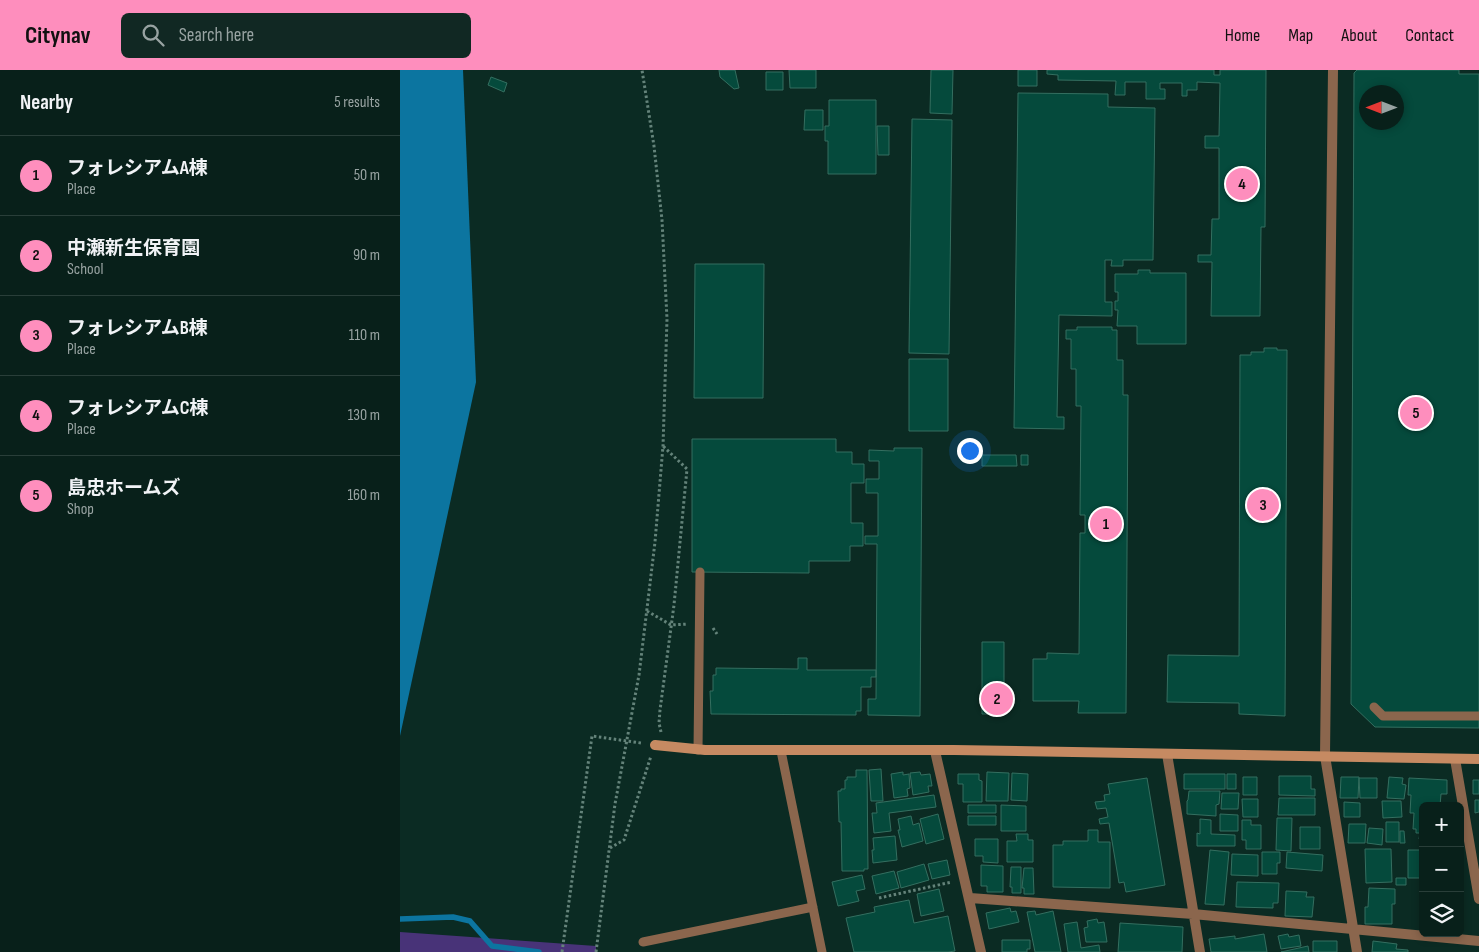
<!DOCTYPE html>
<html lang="en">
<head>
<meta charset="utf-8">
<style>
  body { margin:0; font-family:"Sofia Sans Condensed","Noto Sans JP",sans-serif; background:#112823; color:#f1f3f6 }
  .controls { position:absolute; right:15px; bottom:15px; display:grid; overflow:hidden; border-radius:8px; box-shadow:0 2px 8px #0003 }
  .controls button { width:45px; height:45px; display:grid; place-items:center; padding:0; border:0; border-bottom:1px solid #293e39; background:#08201a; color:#f1f3f6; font:25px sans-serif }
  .compass { position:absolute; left:959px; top:15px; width:45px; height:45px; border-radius:50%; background:#08201a; box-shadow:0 2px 8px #0003; rotate:270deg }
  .you { position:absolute; left:569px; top:380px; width:18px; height:18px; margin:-12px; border:4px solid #fff; border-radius:50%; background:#1a73e8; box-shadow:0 0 0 8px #1a73e833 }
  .badge { display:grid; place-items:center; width:32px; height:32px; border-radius:50%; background:#fe8ebd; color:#111; font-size:16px; font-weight:700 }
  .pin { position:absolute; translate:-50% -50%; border:2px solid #fff; box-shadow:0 1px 5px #0006 }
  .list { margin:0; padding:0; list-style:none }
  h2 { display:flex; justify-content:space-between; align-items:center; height:65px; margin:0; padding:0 20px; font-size:21px }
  h2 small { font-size:16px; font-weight:400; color:#98a3a2 }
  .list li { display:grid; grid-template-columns:32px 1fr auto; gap:15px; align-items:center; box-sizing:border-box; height:80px; padding:0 20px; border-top:1px solid #293e39 }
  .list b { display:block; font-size:19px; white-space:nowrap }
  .list p { margin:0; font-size:16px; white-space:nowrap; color:#98a3a2 }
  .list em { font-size:16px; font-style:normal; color:#98a3a2 }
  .icon { flex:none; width:28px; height:28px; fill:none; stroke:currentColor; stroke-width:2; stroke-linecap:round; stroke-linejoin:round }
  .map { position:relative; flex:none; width:1079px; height:882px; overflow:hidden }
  header { display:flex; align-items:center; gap:30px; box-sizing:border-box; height:70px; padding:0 25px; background:#fe8ebd; color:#111 }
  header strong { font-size:24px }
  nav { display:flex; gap:28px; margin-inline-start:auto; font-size:18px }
  .search { width:350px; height:45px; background:#112823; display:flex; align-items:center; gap:12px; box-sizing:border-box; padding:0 18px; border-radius:8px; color:#98a3a2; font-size:19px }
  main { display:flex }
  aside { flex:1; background:#08201a }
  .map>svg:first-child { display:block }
</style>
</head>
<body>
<header>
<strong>Citynav</strong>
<div class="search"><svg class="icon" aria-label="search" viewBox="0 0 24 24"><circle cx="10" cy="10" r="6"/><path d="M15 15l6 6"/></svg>Search here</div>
<nav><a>Home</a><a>Map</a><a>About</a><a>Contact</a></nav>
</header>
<main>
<aside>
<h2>Nearby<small>5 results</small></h2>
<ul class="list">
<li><span class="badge">1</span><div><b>フォレシアムA棟</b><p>Place</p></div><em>50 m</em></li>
<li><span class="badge">2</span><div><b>中瀬新生保育園</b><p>School</p></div><em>90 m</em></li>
<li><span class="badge">3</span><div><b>フォレシアムB棟</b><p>Place</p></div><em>110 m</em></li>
<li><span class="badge">4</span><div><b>フォレシアムC棟</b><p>Place</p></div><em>130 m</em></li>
<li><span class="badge">5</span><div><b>島忠ホームズ</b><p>Shop</p></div><em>160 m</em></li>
</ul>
</aside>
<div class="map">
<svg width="1079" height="882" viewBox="0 0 1079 882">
  <rect width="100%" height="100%" fill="#0b2b23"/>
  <!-- green -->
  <path fill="#483378" d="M0 862 196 876V882H0Z"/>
  <!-- water -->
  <path fill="#0c75a0" d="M0 0H63L76 312 0 666Z"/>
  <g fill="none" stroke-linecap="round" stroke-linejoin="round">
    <!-- stream -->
    <path stroke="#0c75a0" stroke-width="5.5" d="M0 849 53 847 70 851 92 876 139 882"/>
  </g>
  <!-- building -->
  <path fill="#054a3c" stroke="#346f60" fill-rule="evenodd" d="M319 0H335L339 18 334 19 320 7Z
    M389 0H416V18H390Z
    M531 0H553L552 44 530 43Z
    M618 0H637V16H618Z
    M647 0H814V5H820V0H866L865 157H861L860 246H811L812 192H798V185H811L812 149H819V78H805V66H819L820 13 797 12V20H787V26H782V13H760V19H765V29H746V12H725V25H715L716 11 658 10V5L647 4Z
    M957 0H1059V4H1079V658L975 657 951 634 954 3ZM966 22H996V52H966Z
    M366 2H383V20H366Z
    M91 7 107 13 104 22 88 15Z
    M618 23 708 24V37L755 38 753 190H723V196H711L712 190H705V232H712V246L659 245 657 347H664V359L614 358Z
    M429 30H476V104H428V71H425V56H429Z
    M405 40H423V60H404Z
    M512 49 552 50 549 284 509 283Z
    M477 56H489V85H478Z
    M295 194H364L363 328H294Z
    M738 200H750V203H786V274H737V256H717L718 240H715V231H718V222H715V204H738Z
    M677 257H712V260H717V290H723V325H728L726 643H678L679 631H633V589H647V583L679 584 680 463H685V445H680L681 336H676V299H671V269H666V260H677Z
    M864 278H877V280H887L885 646 839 644V633L767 632 768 585 839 586 840 285H851V282H864Z
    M509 289H548V361H509Z
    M292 369H436V382H452V394H464V413H451V453H463V476H450V491H409V503L292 502Z
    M494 378H522L520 646 468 645V629H476L477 474H465V466H478V423H466V409H479V391H469V380L494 381Z
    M582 385H616L617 396H582Z
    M621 385H628V395H621Z
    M582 572H604V644H582Z
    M398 588H407V600H476V607H471V617H461V641H456V645L311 644 310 621H313V605H316V598L398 599Z
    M481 699 483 731H471L469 700Z
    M456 700H467L468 799H464V801H442L441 752H439L438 721H441V719H445V710H447V707H456Z
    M503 702V705L509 704 510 718 507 719 508 726 494 728 491 704Z
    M520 702 521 705 530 704 532 716H528L529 722 513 725 510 703Z
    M587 702 609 703 608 731H586Z
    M612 703 628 704 627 731 611 730Z
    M558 704H579V710L582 711V732H563V714H558Z
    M784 704H825V719H784Z
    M827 704H836V719H827Z
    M879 706H911V719H915V726L879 725Z
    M843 707H857V725H843Z
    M941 707H959L958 728H940Z
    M989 707 1003 708 1002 714 1006 715 1004 729 987 728Z
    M747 708 765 815 726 822 724 812 719 813 709 753 700 754 699 749 708 747 706 738 697 739 695 732 705 731 704 725 710 724 708 714Z
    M959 708H977V728H960Z
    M1009 708 1047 710V724H1041L1040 736H1023V769H1019L1020 763H1016V759H1013L1014 743H1010L1011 725H1008Z
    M1073 710H1079V724H1073Z
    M789 721H820L819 734 816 735V746L787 744V731L788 730Z
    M822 723H839L838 739H821Z
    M534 725 536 737 489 743 491 761 474 763 472 743H477L476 733Z
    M879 728H915V745H878Z
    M842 729H858V747H843Z
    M1075 730H1079V742L1075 743Z
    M982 731H1001L1002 747 983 748Z
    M944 732 960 733V747H944Z
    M568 735H596V743H568Z
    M601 735 626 736V761H601Z
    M538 744 544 769 526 774 520 749Z
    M820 744 838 745V761H820Z
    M511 746 513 755 519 753 523 771 502 777 498 760H500L498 749Z
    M568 746H596V755H568Z
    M877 748H892L891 781 876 780Z
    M800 749 811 750V764L835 765V776H797V763L800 764Z
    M842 750H851V755H861V779H846V770H842Z
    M986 752H999V772H986Z
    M949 754H966L965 773H948Z
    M900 757H920V779H900Z
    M969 758 983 759 982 775 967 773Z
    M688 760H698V772H710V818L653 817V775H663V771H688Z
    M1000 761H1004L1005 773H1000Z
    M616 764H628V770H633V792H607V771H617Z
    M495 766 497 790 473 793 472 780H474L473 768Z
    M575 769H598V793L583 792V786H575Z
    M965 779H991L992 812 966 813Z
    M810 780 829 782 824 835 805 834Z
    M1008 780H1023V808H1008Z
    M862 782H880V793H877V804H862Z
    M887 782 923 785 922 801 886 798Z
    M832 784 858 785V806L831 805Z
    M547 790 550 805 532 809 528 794Z
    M524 794 529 810 501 818 497 802Z
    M581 795 603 796V822H587V816H581Z
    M611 797H621V823H612V817H610Z
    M624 798H633L634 824H624V818H622Z
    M494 801 499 818 476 824 472 806Z
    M462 805 465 819 456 821 459 831 438 836 432 812Z
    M996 808H1006V815H996Z
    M837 812 879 813 878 833H873V838L836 837Z
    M969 818 995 819V834H992V854H965V837H968Z
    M539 819 544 841 521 846 517 824Z
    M886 821 907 822 906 827H914L912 847 885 846Z
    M509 830 514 853 548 846 555 881 548 882H454L446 848 475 842 474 837Z
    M610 838 611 842 616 841 619 852 589 859 586 843Z
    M635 841 636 845 653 841 661 882H635L627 842Z
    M697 849 698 853 704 852 707 872H686L684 858 688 857 687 851Z
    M677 852 681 878 699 875 700 882H668L664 854Z
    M720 853 783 857 782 882H718Z
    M864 864 867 882H811L809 869 835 866V869Z
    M888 864 889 867 899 865 901 876 881 879 878 866Z
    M602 870H630V879H627V882H602Z
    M913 871H937V882H913Z
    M973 871 997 874 996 879 1008 880V882H972Z
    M908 876 909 882H881Z"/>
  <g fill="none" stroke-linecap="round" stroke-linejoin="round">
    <!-- path -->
    <path stroke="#64837a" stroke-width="3" stroke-dasharray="2.5 2.5" stroke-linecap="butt" d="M247 541 271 555 288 554
      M313 558 317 564
      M261 662 259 653 260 640 274 535 287 399 263 376
      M210 778 224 770 251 686
      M479 828 552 812
      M162 882 192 666 241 673
      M196 882 215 734 239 605 255 472 263 376 267 249 262 150 254 76 242 0"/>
    <!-- lane -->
    <path stroke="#8b664d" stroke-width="9" d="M974 637 983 646H1079
      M298 680 300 502
      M381 681 422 882
      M243 872 413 837"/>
    <!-- street -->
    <path stroke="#8b664d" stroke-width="10" d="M933 0 925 686 957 882
      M535 681 581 882
      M767 684 800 882
      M1055 689 1079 829
      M570 828 793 844 1079 871"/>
    <!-- secondary -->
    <path stroke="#c68a62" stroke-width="10" d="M255 675 305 680H554L1079 689"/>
  </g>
</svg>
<div class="controls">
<button>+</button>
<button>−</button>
<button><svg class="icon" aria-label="layers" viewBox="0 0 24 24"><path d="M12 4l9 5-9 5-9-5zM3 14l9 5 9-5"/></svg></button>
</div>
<svg class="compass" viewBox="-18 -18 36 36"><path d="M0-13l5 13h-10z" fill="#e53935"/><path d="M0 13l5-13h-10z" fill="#98a3a2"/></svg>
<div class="you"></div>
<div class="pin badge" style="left:706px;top:454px">1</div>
<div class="pin badge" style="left:597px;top:629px">2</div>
<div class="pin badge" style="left:863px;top:435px">3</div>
<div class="pin badge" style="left:842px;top:114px">4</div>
<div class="pin badge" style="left:1016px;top:343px">5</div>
</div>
</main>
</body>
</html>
